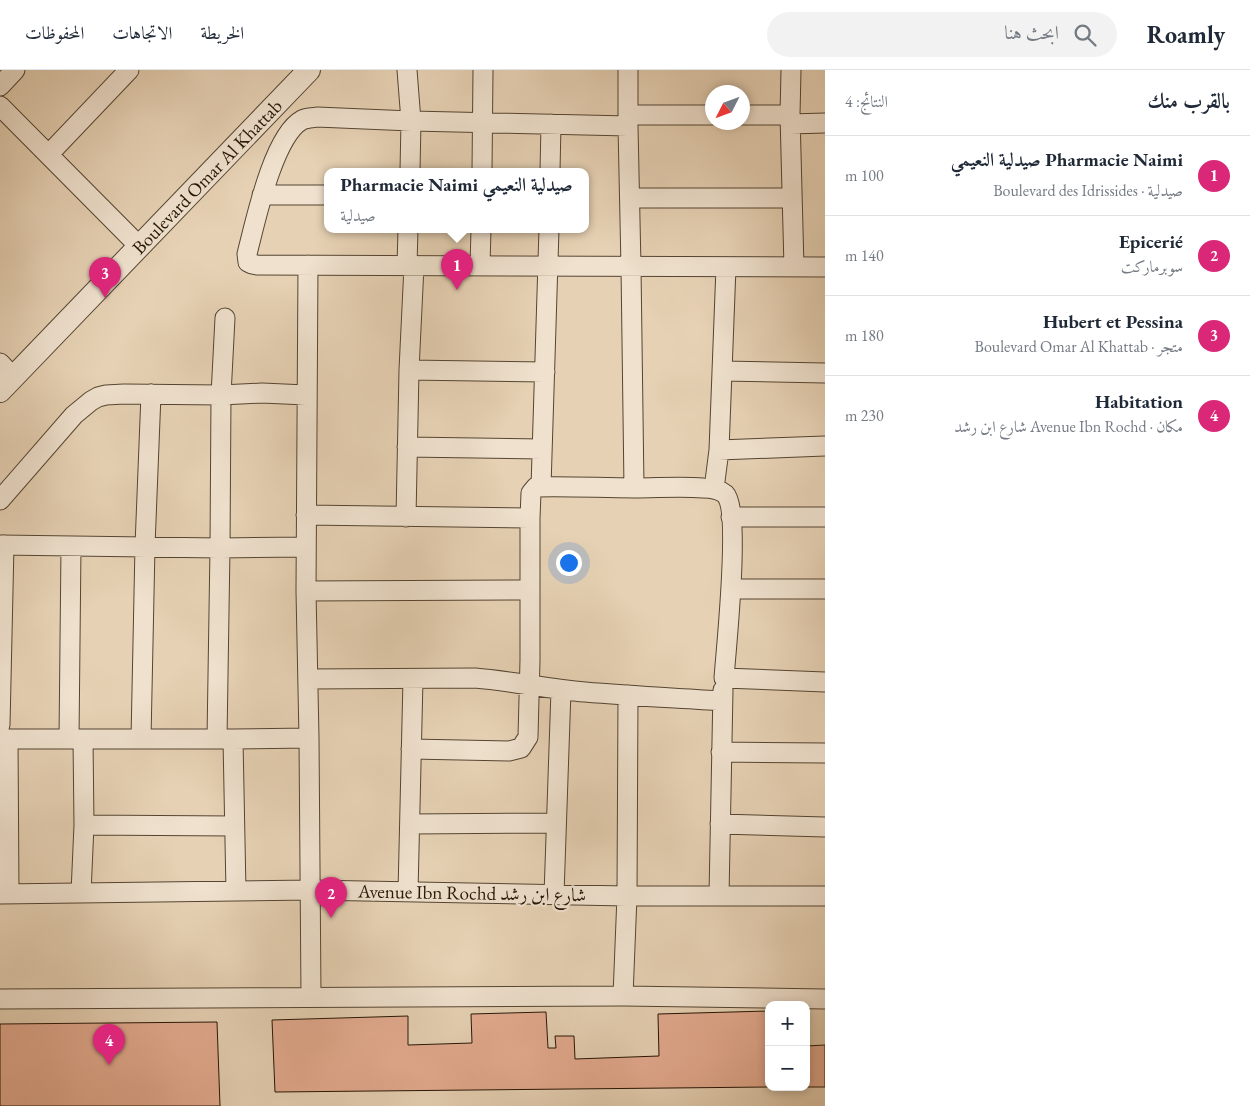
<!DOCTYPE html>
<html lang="ar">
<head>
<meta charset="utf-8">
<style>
  body { margin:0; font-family:"EB Garamond",Amiri,serif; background:#f2f2f3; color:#1f2937; direction:rtl }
  .controls { position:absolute; right:15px; bottom:15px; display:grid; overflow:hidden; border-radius:10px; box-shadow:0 2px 8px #0003 }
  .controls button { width:45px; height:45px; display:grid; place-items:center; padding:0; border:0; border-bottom:1px solid #e0e1e3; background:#fff; color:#1f2937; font:25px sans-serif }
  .compass { position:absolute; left:705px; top:15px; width:45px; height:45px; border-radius:50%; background:#fff; box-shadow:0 2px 8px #0003; rotate:228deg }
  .you { position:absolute; left:568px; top:492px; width:18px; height:18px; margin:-12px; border:4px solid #fff; border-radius:50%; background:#1a73e8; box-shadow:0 0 0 8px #1a73e833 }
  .badge { display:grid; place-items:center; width:32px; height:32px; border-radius:50%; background:#db2777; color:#fff; font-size:16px; font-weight:700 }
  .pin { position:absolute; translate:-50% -41px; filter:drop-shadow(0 1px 2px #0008) }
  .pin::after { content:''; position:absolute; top:26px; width:18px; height:15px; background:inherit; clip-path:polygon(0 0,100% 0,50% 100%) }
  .popup { position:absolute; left:324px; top:98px; width:265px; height:65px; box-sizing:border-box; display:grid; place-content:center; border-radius:10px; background:#fff; filter:drop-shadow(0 1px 4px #0005); font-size:16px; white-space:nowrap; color:#747a83 }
  .popup b { font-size:19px; color:#1f2937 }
  .popup::after { content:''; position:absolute; left:50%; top:100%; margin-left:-10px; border:10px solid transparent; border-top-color:#fff }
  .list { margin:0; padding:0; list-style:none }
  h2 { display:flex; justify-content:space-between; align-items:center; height:65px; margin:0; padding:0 20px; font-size:21px }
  h2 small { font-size:16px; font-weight:400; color:#747a83 }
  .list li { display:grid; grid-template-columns:32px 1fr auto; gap:15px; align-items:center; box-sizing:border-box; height:80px; padding:0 20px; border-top:1px solid #e0e1e3 }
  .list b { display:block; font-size:19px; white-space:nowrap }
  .list p { margin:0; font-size:16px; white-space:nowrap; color:#747a83 }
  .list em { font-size:16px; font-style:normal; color:#747a83 }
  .icon { flex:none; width:28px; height:28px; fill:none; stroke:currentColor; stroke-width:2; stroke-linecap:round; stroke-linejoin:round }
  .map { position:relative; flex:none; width:825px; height:1036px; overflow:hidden; direction:ltr }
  header { display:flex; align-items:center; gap:30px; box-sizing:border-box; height:70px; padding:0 25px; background:#fff; border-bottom:1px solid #e0e1e3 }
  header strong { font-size:24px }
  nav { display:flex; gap:28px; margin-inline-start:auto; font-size:18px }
  .search { width:350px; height:45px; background:#f2f2f3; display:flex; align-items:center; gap:12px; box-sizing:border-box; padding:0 18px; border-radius:28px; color:#747a83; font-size:19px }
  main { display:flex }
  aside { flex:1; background:#fff }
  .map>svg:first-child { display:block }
</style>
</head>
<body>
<header>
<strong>Roamly</strong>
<div class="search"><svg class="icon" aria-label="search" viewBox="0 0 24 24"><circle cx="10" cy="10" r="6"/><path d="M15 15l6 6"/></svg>ابحث هنا</div>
<nav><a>الخريطة</a><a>الاتجاهات</a><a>المحفوظات</a></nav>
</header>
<main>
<aside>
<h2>بالقرب منك<small>النتائج: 4</small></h2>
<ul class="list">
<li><span class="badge">1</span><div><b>Pharmacie Naimi صيدلية النعيمي</b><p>صيدلية · Boulevard des Idrissides</p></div><em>100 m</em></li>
<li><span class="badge">2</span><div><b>Epicerié</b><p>سوبرماركت</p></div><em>140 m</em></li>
<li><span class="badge">3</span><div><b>Hubert et Pessina</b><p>متجر · Boulevard Omar Al Khattab</p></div><em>180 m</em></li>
<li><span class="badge">4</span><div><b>Habitation</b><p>مكان · Avenue Ibn Rochd شارع ابن رشد</p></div><em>230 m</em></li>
</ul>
</aside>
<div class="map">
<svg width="825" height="1036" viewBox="0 0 825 1036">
  <rect width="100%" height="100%" fill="#e6d1b4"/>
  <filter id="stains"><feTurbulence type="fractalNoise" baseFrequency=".004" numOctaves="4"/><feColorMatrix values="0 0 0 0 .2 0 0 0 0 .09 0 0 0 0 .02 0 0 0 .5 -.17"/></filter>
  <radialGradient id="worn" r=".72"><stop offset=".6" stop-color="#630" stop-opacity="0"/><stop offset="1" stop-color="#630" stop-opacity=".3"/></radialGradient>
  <!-- building -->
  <path fill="#e4ab90" stroke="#251606" d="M769 941V1017L275 1022 272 950 408 946V975L472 973 471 944 546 942 548 978H556L555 966H574L575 989 659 986 658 944Z
    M217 952 220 1036H0V954Z
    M825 975V1017H806V976Z"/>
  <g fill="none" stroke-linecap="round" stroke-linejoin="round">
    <defs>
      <path id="minor" d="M407 0 411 51 410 101
        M628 0V56L631 197 634 418
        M791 0 790 45 794 197
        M0 16 15 0
        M0 36 139 176
        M628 45H712
        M742 45H790
        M790 54 825 53
        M628 56 411 51 317 47C312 48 306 48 302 50 273 66 255 153 247 184L248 192 252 194 257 195 825 197
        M49 84 129 0
        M482 101 483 0
        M550 101 551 54
        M262 125H328
        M630 128H792
        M308 195 306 521 309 668 311 927
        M407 196 408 159
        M480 196 481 159
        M0 293 13 307
        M409 300 545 302
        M722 301 825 303
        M407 377 542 379
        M719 380 726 197
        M541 417 549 159
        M714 419 719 380 825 376
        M0 430 74 345 91 331 98 327 106 325 124 324 221 325 262 323 306 325
        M306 445 530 448
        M406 447 409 300 414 196
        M731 447H825
        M0 475 220 478 306 477
        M732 519H825
        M306 521 529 520
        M308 609 475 608C512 611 548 619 585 622 631 626 677 628 722 631
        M0 655 4 475
        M0 669H233L309 668
        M8 669 9 824
        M69 669 71 476
        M141 669 145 476 151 324
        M217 669 220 478 221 325 225 248
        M233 669 236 821
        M411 679 509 681 521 678 528 667 530 590V448L531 423 536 417C569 416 602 418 635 418 657 418 681 416 703 418 711 418 719 419 725 424 741 440 726 580 724 608L825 612
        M721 682 825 683
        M410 754 556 753
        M720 754 825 757
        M84 755 234 756
        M408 822 413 609
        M81 823 84 755 83 669
        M0 824 311 820 627 826H825
        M554 825 561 620
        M719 826 723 620
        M623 926 627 826 628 625
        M0 929 623 926 825 929"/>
      <g id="tertiary">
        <path id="s1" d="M0 321 309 0"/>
      </g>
    </defs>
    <!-- minor casing -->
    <use href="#minor" stroke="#554532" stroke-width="21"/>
    <!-- tertiary casing -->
    <use href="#tertiary" stroke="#554532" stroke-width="24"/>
    <!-- minor -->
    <use href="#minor" stroke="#efe1ce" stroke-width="19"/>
    <!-- tertiary -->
    <use href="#tertiary" stroke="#efe1ce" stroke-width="22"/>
  </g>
  <g text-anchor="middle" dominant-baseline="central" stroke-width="4.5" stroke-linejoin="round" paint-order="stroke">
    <!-- street labels -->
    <g font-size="19" fill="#251606" stroke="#efe1ce">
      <text stroke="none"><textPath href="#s1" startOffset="298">Boulevard Omar Al Khattab</textPath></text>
      <text transform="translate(472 823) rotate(1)">Avenue Ibn Rochd شارع ابن رشد</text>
    </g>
  </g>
  <rect width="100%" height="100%" filter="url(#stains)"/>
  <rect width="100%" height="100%" fill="url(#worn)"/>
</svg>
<div class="controls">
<button>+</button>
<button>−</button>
</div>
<svg class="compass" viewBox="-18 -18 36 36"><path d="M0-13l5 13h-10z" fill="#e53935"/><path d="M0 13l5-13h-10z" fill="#747a83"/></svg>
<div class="you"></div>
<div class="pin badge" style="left:457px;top:220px">1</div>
<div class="popup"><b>Pharmacie Naimi صيدلية النعيمي</b>صيدلية</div>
<div class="pin badge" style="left:331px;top:848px">2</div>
<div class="pin badge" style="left:105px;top:228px">3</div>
<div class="pin badge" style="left:109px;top:995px">4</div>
</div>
</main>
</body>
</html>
